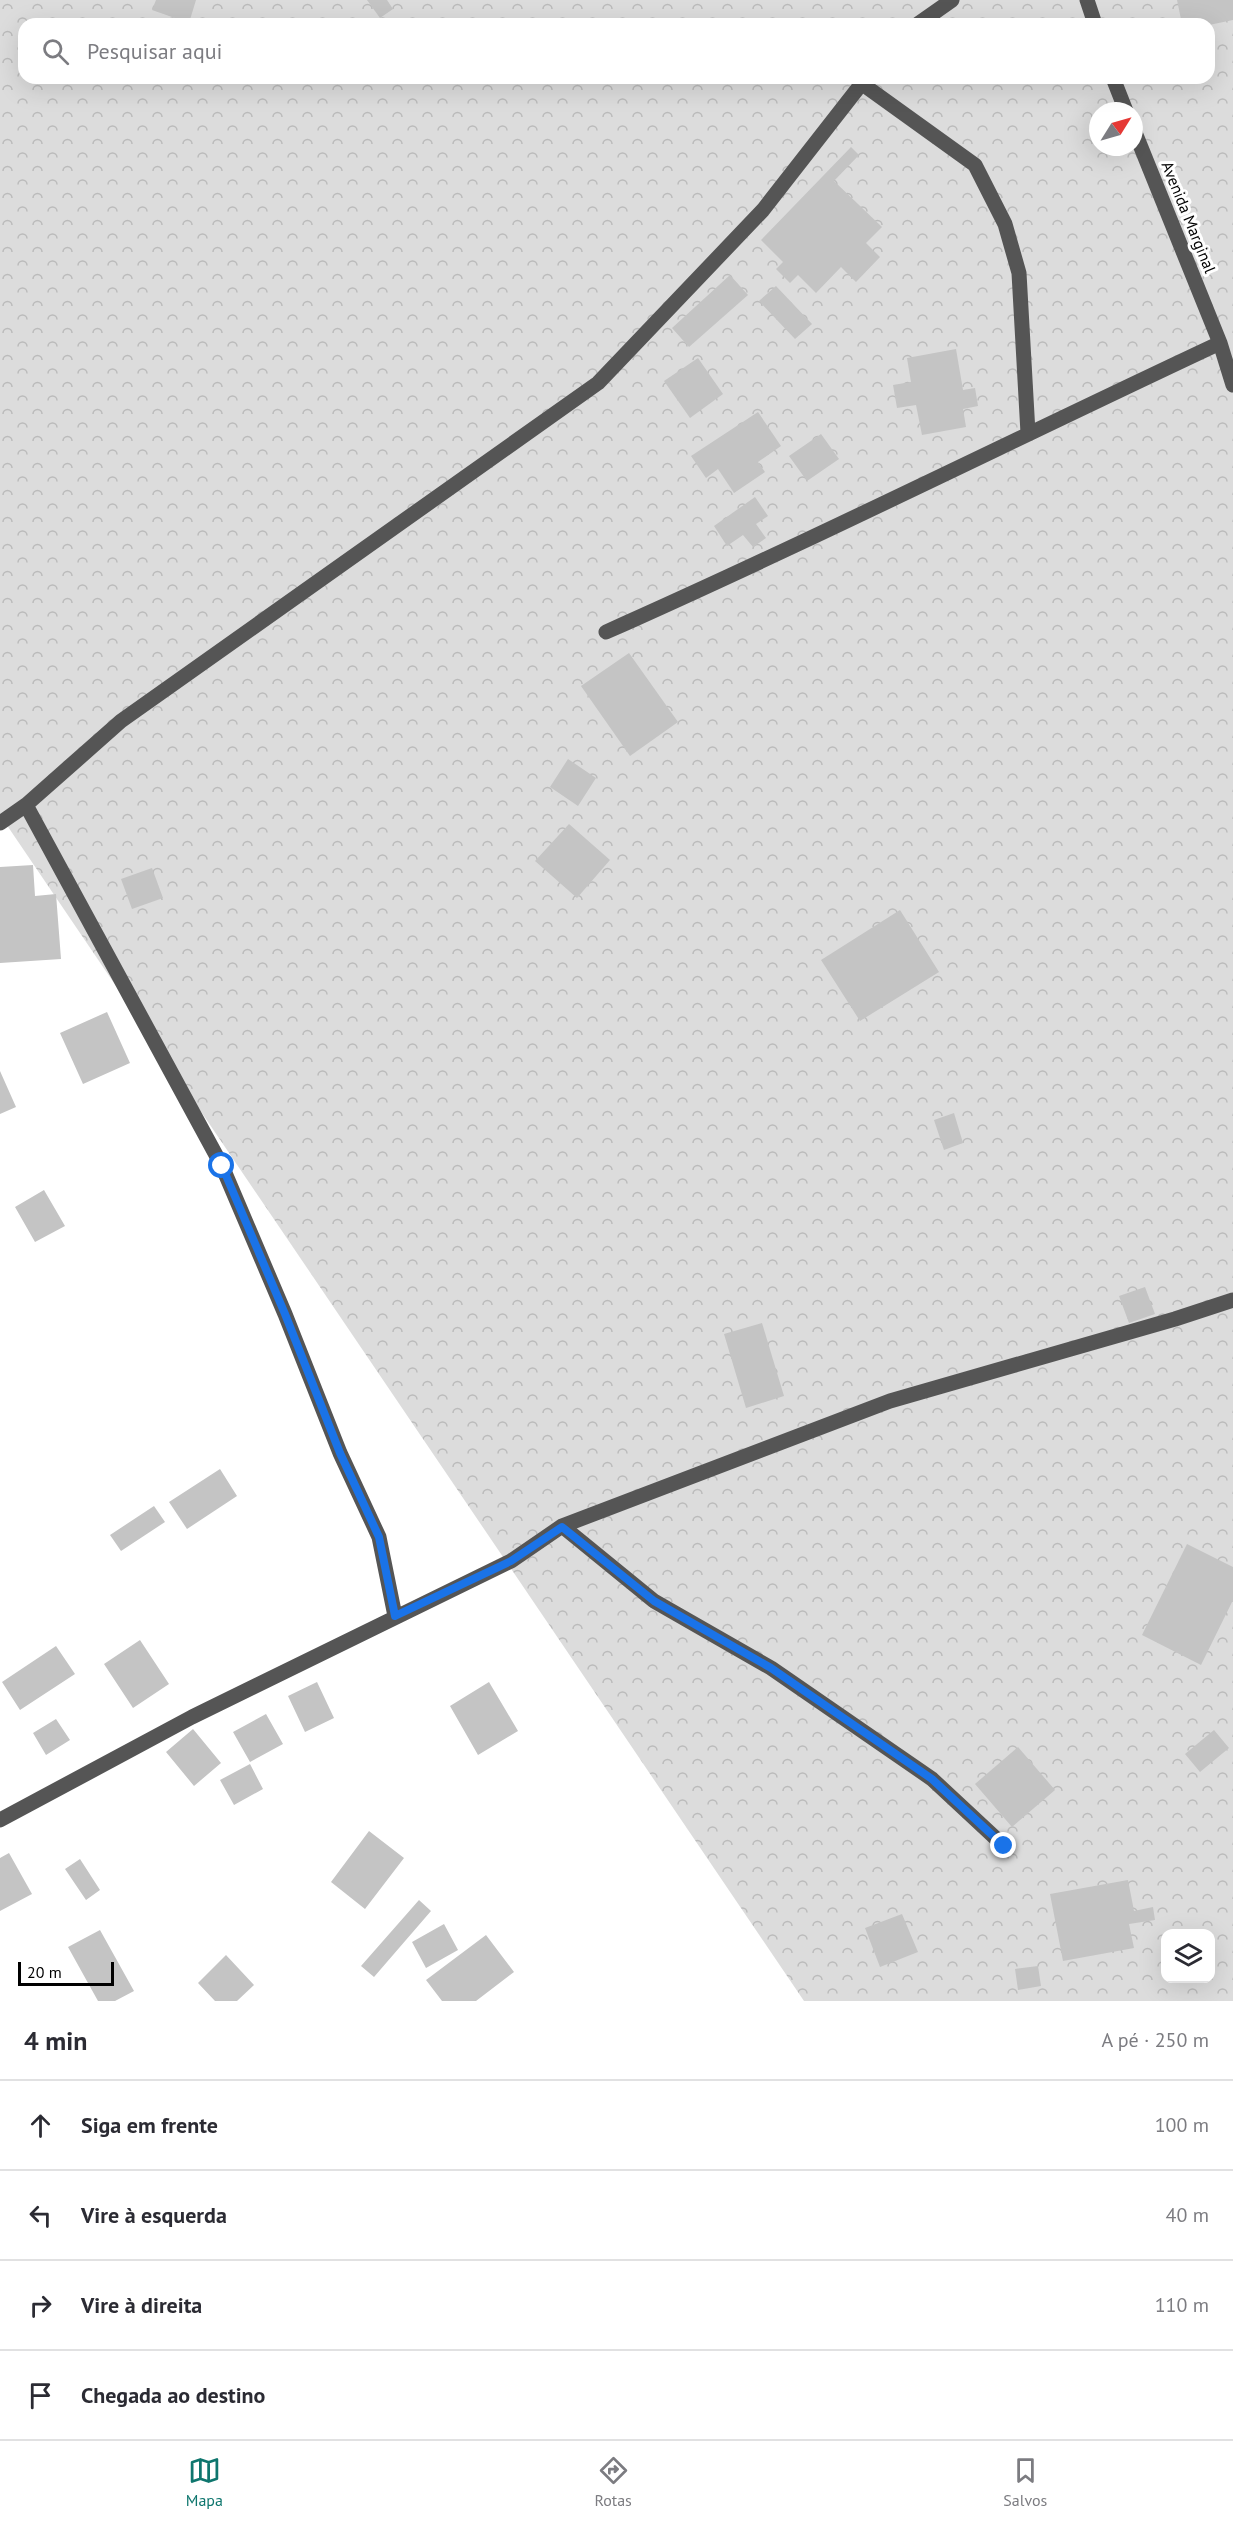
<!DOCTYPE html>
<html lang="pt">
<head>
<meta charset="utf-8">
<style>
  body { margin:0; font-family:"PT Sans",sans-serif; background:#f2f2f3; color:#2b2b33 }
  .controls { position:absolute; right:18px; bottom:18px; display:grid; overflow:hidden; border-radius:12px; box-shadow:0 6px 24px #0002 }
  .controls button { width:54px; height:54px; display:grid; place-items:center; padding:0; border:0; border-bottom:2px solid #e1e1e2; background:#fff; color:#2b2b33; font:30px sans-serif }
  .compass { position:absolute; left:1089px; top:102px; width:54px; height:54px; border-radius:50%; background:#fff; box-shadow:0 6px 24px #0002; rotate:53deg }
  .scale { position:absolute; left:18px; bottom:15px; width:96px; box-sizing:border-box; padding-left:6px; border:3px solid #000; border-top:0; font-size:16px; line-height:21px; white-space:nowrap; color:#000; -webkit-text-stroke:4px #fff; paint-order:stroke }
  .stop { position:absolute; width:18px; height:18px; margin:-14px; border:4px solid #1a73e8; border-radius:50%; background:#fff }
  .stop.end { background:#1a73e8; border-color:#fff; box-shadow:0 2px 6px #0008 }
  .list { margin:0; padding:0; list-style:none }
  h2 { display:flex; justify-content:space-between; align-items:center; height:78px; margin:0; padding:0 24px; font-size:26px }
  h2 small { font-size:20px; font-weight:400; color:#7c7c81 }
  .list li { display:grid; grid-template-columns:39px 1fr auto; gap:18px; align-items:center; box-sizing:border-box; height:90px; padding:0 24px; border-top:2px solid #e1e1e2 }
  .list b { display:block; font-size:22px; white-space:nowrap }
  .list em { font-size:20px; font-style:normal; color:#7c7c81 }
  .icon { flex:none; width:33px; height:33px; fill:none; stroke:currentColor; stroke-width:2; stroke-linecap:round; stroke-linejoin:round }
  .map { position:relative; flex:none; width:1233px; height:2001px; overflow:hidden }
  .search { position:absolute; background:#fff; box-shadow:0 6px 24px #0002; left:18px; right:18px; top:18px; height:66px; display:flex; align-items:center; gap:15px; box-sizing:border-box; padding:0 21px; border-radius:18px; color:#7c7c81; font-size:22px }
  .sheet { height:438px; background:#fff }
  nav { display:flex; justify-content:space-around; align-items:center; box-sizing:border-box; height:84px; border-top:2px solid #e1e1e2; background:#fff; font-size:16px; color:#7c7c81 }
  nav a { display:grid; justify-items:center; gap:3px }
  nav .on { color:#0f766e }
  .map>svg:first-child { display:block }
</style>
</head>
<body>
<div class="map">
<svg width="1233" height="2001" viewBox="0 0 1233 2001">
  <defs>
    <pattern id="forest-crowns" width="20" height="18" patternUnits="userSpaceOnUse" patternTransform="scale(1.5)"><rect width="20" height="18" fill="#dcdcdc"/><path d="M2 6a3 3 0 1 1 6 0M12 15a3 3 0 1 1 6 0" fill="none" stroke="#bbb"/></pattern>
  </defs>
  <rect width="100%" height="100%" fill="#fff"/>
  <!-- forest -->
  <path fill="url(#forest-crowns)" fill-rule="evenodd" d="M0 0H1233V2001H804L0 815ZM24 24H1209V78H24ZM1098 111H1134V147H1098ZM1166 1934H1210V1978H1166Z"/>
  <!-- building -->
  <path fill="#c4c4c4" d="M156 0H196L189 23 152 10Z
    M367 0H387L393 9 380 18Z
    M1177 0H1233V20L1209 25 1182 24Z
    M851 147 859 155 834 181 882 227 866 243 880 257 856 282 841 267 816 293 798 275 790 283 776 269 783 262 761 240Z
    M730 275 748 295 689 347 672 328Z
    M776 286 812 324 795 339 759 301Z
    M956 349 963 390 975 388 978 406 963 409 966 427 922 435 916 405 897 408 893 385 911 382 907 358Z
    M698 358 723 394 690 418 664 381Z
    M758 412 781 446 758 462 765 472 734 493 718 469 706 478 691 456Z
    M821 434 839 459 807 481 789 456Z
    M755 497 768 516 756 524 766 538 753 547 743 535 727 546 714 526Z
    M629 653 678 722 630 756 581 686Z
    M568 759 596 778 578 806 550 787Z
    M569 824 610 860 577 898 535 861Z
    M33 865 35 896 56 894 61 959 0 963V867Z
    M152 868 163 898 132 909 121 879Z
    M900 910 939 972 860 1021 821 960Z
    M107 1012 130 1063 83 1084 60 1033Z
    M0 1071 16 1107 0 1114Z
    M954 1113 963 1143 944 1150 934 1120Z
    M44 1190 65 1226 35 1242 15 1207Z
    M1145 1287 1155 1314 1129 1323 1119 1296Z
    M762 1323 784 1396 746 1408 724 1334Z
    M220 1469 237 1496 187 1529 169 1502Z
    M154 1506 165 1522 121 1551 110 1535Z
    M1187 1544 1233 1567V1600L1201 1665 1142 1635Z
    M140 1640 169 1684 133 1708 104 1664Z
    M56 1646 75 1674 20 1710 2 1682Z
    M317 1682 334 1718 305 1732 288 1696Z
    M489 1682 518 1731 478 1755 450 1706Z
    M266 1714 283 1744 250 1762 233 1732Z
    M56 1719 70 1740 46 1755 33 1733Z
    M193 1729 221 1763 194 1786 166 1752Z
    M1214 1730 1229 1748 1200 1772 1185 1754Z
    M1018 1747 1055 1790 1012 1827 975 1784Z
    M250 1764 263 1789 234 1805 220 1780Z
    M369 1831 404 1858 365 1909 331 1882Z
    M9 1853 32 1894 0 1911V1858Z
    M80 1859 100 1890 86 1900 65 1869Z
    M1128 1880 1134 1911 1153 1907 1155 1920 1129 1924 1134 1948 1063 1961 1050 1894Z
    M419 1900 431 1911 374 1977 361 1966Z
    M902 1914 918 1952 880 1967 865 1928Z
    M444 1924 458 1950 426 1968 412 1942Z
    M100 1930 134 1991 115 2001H98L68 1947Z
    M486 1935 514 1972 476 2001H442L426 1980Z
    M226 1955 254 1985 237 2001H215L198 1983Z
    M1038 1966 1041 1986 1018 1990 1015 1969Z"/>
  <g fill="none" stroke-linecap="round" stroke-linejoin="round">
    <!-- minor -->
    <path stroke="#555" stroke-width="15" d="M1087 0 1095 24
      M918 24 952 0
      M1113 78 1126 111
      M861 83 975 165 1005 224 1019 273 1028 433
      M1134 130 1220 343 1233 385
      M606 632C813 540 1015 439 1220 343
      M26 805 222 1166 285 1314 340 1453 379 1537 395 1616
      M0 823 26 805 121 721 598 383 763 210 866 78
      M562 1526 654 1601 771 1668 932 1779 1004 1846
      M0 1820 192 1717 511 1561 562 1526 890 1401 1175 1319 1233 1300"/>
  </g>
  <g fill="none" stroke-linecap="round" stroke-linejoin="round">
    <!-- route -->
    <path stroke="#1a73e8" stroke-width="8" d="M222 1166 285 1314 340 1453 379 1537 395 1616 511 1561 562 1527 654 1601 771 1668 932 1779 1004 1846"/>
  </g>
  <g text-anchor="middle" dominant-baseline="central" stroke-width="6" stroke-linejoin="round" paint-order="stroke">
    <!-- street labels -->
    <g font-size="16" fill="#000" stroke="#fff">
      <text transform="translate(1189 217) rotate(68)">Avenida Marginal</text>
    </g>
  </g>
</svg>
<div class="controls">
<button><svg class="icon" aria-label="layers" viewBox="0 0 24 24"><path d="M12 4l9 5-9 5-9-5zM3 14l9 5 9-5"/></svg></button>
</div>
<svg class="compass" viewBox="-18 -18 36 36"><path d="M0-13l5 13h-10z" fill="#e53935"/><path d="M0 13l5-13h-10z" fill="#7c7c81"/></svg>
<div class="scale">20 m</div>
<div class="stop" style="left:222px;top:1166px"></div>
<div class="stop end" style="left:1004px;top:1846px"></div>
<div class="search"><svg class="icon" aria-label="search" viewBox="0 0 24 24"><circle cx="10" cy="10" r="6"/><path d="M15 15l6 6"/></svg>Pesquisar aqui</div>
</div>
<section class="sheet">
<h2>4 min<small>A pé · 250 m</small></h2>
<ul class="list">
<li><svg class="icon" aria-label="ahead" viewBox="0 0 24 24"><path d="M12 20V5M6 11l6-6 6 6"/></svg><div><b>Siga em frente</b></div><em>100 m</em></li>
<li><svg class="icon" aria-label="left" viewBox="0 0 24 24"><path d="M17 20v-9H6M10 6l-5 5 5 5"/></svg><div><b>Vire à esquerda</b></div><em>40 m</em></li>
<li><svg class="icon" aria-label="right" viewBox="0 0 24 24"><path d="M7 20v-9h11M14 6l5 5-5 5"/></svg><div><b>Vire à direita</b></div><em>110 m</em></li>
<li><svg class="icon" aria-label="arrive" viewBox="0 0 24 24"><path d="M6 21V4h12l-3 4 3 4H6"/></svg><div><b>Chegada ao destino</b></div></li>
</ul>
</section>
<nav>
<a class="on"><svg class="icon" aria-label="map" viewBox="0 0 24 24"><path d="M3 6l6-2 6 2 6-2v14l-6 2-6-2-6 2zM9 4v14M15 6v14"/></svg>Mapa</a>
<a><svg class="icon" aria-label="directions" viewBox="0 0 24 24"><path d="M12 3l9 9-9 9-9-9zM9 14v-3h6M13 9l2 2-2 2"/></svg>Rotas</a>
<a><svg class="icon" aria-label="saved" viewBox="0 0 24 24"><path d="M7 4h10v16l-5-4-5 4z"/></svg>Salvos</a>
</nav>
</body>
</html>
